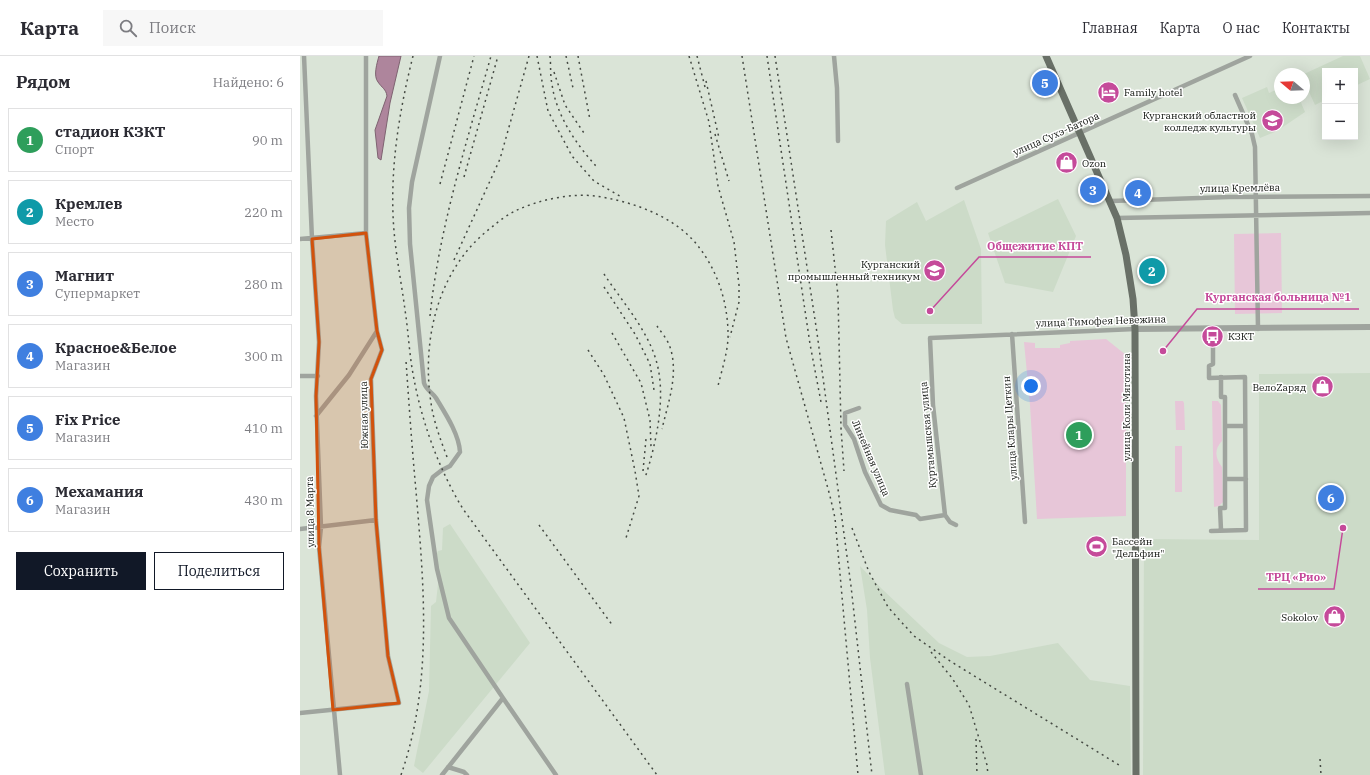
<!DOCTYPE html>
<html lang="ru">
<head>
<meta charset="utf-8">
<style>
  body { margin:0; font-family:"IBM Plex Serif",serif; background:#f7f7f7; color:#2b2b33 }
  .controls { position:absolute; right:12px; top:12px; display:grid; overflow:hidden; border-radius:0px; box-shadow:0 4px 16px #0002 }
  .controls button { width:36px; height:36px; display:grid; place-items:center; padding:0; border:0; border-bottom:1px solid #e1e1e2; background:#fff; color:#2b2b33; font:20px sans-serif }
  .compass { position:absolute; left:974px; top:12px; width:36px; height:36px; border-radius:50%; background:#fff; box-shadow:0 4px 16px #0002; rotate:289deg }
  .you { position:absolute; left:731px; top:330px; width:14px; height:14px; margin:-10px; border:3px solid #fff; border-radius:50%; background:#1a73e8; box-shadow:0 0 0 6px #1a73e833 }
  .badge { display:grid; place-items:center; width:26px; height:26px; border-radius:50%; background:#111827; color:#fff; font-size:13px; font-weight:700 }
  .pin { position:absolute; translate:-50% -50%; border:2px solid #fff; box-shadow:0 1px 4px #0006 }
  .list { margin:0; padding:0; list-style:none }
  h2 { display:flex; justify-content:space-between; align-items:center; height:52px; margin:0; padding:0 16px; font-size:17px }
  h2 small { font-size:13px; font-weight:400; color:#7c7c81 }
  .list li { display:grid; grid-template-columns:26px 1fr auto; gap:12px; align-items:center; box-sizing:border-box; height:64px; margin:0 8px 8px; padding:0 8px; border:1px solid #e1e1e2; border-radius:0px }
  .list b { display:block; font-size:15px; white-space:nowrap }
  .list p { margin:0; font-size:13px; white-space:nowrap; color:#7c7c81 }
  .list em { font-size:13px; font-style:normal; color:#7c7c81 }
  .actions { display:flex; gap:8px; padding:12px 16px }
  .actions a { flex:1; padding:9px 0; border:1px solid #111827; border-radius:0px; text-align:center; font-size:14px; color:#111827 }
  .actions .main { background:#111827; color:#fff }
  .icon { flex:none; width:22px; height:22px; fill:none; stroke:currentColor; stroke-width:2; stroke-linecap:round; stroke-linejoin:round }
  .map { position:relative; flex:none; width:1070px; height:719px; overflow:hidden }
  header { display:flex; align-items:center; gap:24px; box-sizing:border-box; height:56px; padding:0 20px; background:#fff; border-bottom:1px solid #e1e1e2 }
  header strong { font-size:19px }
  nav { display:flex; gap:22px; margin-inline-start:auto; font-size:14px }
  .search { width:280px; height:36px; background:#f7f7f7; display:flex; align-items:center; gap:10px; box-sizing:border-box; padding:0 14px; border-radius:0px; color:#7c7c81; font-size:15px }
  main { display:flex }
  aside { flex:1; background:#fff }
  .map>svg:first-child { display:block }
</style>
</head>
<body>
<header>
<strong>Карта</strong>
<div class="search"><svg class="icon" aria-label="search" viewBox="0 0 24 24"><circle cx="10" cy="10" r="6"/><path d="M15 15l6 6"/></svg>Поиск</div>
<nav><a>Главная</a><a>Карта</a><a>О нас</a><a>Контакты</a></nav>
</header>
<main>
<aside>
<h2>Рядом<small>Найдено: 6</small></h2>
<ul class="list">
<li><span class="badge" style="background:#2e9e5b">1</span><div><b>стадион КЗКТ</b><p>Спорт</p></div><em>90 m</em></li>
<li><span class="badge" style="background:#0f9aa8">2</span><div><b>Кремлев</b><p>Место</p></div><em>220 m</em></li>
<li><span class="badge" style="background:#3f7fe0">3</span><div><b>Магнит</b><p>Супермаркет</p></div><em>280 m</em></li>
<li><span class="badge" style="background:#3f7fe0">4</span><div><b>Красное&amp;Белое</b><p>Магазин</p></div><em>300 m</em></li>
<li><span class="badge" style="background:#3f7fe0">5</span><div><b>Fix Price</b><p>Магазин</p></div><em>410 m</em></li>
<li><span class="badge" style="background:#3f7fe0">6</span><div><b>Мехамания</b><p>Магазин</p></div><em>430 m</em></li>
</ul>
<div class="actions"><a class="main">Сохранить</a><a>Поделиться</a></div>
</aside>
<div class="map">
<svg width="1070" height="719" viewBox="0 0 1070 719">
  <rect width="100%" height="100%" fill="#dae4d7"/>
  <!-- built -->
  <path fill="#ccdbc8" d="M1043 0H1060L1070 23 1055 30V15H1025V44L1015 49 1004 25V18Z
    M967 31 969 37 980 32V42H999L1005 56 977 75 960 82 942 42Z
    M758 143 776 180 753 236 705 227 688 177Z
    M664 144 681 193 682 268H602L595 262 593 254 585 189 586 165 617 146 626 165Z
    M1070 317V719H843L844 483 959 484V318Z
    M150 468 230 587 123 717 114 710 129 635 131 550 136 546 139 519 136 499 138 495 142 494 143 472Z
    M560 510 581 532 639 587 667 601 690 600 758 587 790 624 830 630 831 719H585L570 602 567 554Z"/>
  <!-- green -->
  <path fill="#e7c6d8" d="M981 177 982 257 935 258 934 178Z
    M806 283 826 299V460L737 463 730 349 724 286 735 287V292H760V289L770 287V285Z
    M875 345H883L884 347 885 374H876Z
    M912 345H918L921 349 922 385C914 393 915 402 922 411L923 446 919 450 914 451Z
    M875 390H882V436H875Z"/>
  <!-- water -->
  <path fill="#ae859c" stroke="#7e6371" d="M79 0H101L90 47 81 104 78 102 75 74 87 40C86 33 82 32 78 26 73 20 77 7 79 0Z"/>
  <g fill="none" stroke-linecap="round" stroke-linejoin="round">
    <!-- minor -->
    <path stroke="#9fa49e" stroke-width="4.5" d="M4 0 12 183 19 286 16 340 21 471 19 491 40 719
      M140 0 112 126 109 152 110 188 124 327C126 334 132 336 136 342 145 357 159 378 160 396L150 410 142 414 133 421 129 430 127 444 137 513 149 562 203 642 142 719
      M534 0 537 32 538 85
      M935 39 952 78 955 91 958 273
      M657 132 950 0
      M811 145 929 141 1070 140
      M817 162 1070 157
      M0 183 66 177
      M712 278 725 466
      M0 320H18
      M559 352 545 357V369L554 383 565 416 581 449 590 454 616 459 620 463 645 459
      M16 360 49 319 77 275
      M925 370H945
      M925 423H946
      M656 469 650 466 645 459 633 349 630 282 835 273
      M0 473 76 464
      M921 474 920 452H925V341H921V321
      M911 475 946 474 945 321 909 322V310L913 308V273
      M607 628 621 719
      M203 642 256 719
      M0 657 99 647 88 600 76 464 71 323 82 294 77 275 66 177V0
      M148 711 164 716 167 719"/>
    <!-- tertiary -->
    <path stroke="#9fa49e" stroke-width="6" d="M835 273 1070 271"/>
    <!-- primary -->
    <path stroke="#697067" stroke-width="7" d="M746 0 817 162 826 199 833 243 835 273 836 719"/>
    <!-- rail -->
    <path stroke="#454a43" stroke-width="1.5" stroke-dasharray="2 4" stroke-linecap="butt" d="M113 0C100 52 91 105 93 158 94 191 101 223 105 254 108 273 109 293 112 312 120 361 137 410 163 453L357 719
      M237 0 248 55 272 100 294 125 323 142
      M250 0C251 9 250 19 252 28 256 59 276 88 296 110
      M266 0 273 32
      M278 0 290 64
      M389 0 409 66 418 130 434 186 439 229V246L430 281
      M397 0 405 31
      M442 0 486 282 530 440 535 462 558 719
      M467 0 510 288 521 346
      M475 0 517 277 551 530 572 719
      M254 16 265 49 284 77
      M406 25 419 82
      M415 78 429 125
      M164 121 198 0
      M140 128 174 0
      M531 174 538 240 541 372 544 415
      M154 204 200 103 229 0
      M304 218C321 244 347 273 356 304 367 340 356 388 345 422
      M304 231 335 278 350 308 354 334
      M130 260C139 172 167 85 191 0
      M357 270C361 276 368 284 370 291 379 318 368 347 362 373
      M312 277 341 327 350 364 351 391
      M288 294 304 319 324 362 335 415 339 440 326 482
      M147 401C141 385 135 369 132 353 120 287 137 212 192 171 199 165 207 159 215 155 238 144 270 137 295 140 331 145 375 160 398 190 417 214 427 244 428 275 429 293 422 313 418 330
      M343 415 346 383
      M239 469 313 570
      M552 472 569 516 588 551 614 580 650 605 819 709
      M631 596 652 622 669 649 687 709 688 719
      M676 683 677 719
      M1020 703 1021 719
      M101 719C133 627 124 530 116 435 112 392 109 348 106 305"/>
  </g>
  <!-- marked area -->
  <path fill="#d2520c" fill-opacity="0.2" stroke="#d2520c" stroke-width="3" stroke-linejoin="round" d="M66 177 77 275 82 294 71 323 76 464 88 600 99 647 33 654 19 491 16 340 19 286 12 183Z"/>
  <!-- icons -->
  <defs>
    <symbol id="hotel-disc" viewBox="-11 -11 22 22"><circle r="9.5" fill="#c54a9a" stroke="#fff"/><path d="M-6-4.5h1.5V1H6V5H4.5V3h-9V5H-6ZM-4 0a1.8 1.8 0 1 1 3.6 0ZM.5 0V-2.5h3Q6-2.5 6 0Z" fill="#fff"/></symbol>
    <symbol id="university-disc" viewBox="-11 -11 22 22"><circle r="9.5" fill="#c54a9a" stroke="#fff"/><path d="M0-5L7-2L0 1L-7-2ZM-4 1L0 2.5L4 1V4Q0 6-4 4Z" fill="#fff"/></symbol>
    <symbol id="shop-disc" viewBox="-11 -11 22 22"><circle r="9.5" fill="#c54a9a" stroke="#fff"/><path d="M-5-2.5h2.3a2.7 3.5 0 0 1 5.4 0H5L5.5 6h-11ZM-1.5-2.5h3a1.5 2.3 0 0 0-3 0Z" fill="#fff"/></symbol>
    <symbol id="bus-disc" viewBox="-11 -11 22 22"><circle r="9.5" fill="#c54a9a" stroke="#fff"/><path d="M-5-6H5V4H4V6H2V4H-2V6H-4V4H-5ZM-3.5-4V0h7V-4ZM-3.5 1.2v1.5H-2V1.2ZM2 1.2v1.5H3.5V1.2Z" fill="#fff"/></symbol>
    <symbol id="stadium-disc" viewBox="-11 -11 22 22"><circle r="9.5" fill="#c54a9a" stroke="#fff"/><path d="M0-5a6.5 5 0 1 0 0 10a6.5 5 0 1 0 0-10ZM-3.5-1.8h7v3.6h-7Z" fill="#fff"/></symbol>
  </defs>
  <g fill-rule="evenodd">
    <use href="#hotel-disc" x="796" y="24" width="25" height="25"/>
    <use href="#university-disc" x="960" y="52" width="25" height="25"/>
    <use href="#shop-disc" x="754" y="94" width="25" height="25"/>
    <use href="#university-disc" x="622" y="202" width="25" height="25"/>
    <use href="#bus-disc" x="900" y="268" width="25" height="25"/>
    <use href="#shop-disc" x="1010" y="318" width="25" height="25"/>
    <use href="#stadium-disc" x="784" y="478" width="25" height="25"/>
    <use href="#shop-disc" x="1022" y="548" width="25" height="25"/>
  </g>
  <g text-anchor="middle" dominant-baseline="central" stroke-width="3" stroke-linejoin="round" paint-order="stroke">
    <!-- poi labels -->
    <g font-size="10" fill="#0f130e" stroke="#fff" text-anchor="start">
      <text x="824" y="36">Family hotel</text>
      <text x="956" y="59" text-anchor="end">Курганский областной<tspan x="956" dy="12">колледж культуры</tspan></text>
      <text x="782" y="107">Ozon</text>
      <text x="620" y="208" text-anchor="end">Курганский<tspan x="620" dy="12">промышленный техникум</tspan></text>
      <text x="928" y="280">КЗКТ</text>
      <text x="1006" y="331" text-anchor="end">ВелоZаряд</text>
      <text x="812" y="485">Бассейн<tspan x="812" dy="12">"Дельфин"</tspan></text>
      <text x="1018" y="561" text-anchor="end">Sokolov</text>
    </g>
    <!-- street labels -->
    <g font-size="10" fill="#0f130e" stroke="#fff">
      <text transform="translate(756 78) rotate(-24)">улица Сухэ-Батора</text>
      <text transform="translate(940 132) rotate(-1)">улица Кремлёва</text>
      <text transform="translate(801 265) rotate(-2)">улица Тимофея Невежина</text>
      <text transform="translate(826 351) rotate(-90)">улица Коли Мяготина</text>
      <text transform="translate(64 359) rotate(-91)">Южная улица</text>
      <text transform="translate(710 372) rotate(-94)">улица Клары Цеткин</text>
      <text transform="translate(628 379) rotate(-95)">Куртамышская улица</text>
      <text transform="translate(571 402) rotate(67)">Линейная улица</text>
      <text transform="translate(10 456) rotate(-91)">улица 8 Марта</text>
    </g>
  </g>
  <!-- callouts -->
  <path fill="none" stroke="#c54a9a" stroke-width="1.5" d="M630 255L679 201H791M863 295L897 253H1059M1043 472L1034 533H958"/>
  <g fill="#c54a9a" stroke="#fff" stroke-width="1.5">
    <circle cx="630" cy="255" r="4"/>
    <circle cx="863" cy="295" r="4"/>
    <circle cx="1043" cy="472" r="4"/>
  </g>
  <g font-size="11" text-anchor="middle" font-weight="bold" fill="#c54a9a" stroke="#fff" stroke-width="3" stroke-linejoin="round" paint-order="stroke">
    <text x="735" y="194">Общежитие КПТ</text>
    <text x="978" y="245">Курганская больница №1</text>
    <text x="996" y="525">ТРЦ «Рио»</text>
  </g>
</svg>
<div class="controls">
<button>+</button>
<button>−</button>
</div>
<svg class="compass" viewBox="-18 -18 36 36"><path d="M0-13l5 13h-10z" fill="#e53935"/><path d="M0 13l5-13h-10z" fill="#7c7c81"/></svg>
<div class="you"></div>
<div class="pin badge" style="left:779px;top:379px;background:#2e9e5b">1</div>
<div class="pin badge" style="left:852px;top:215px;background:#0f9aa8">2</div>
<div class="pin badge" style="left:793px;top:134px;background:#3f7fe0">3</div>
<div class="pin badge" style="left:838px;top:137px;background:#3f7fe0">4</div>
<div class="pin badge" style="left:745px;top:27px;background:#3f7fe0">5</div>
<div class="pin badge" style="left:1031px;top:442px;background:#3f7fe0">6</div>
</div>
</main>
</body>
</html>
